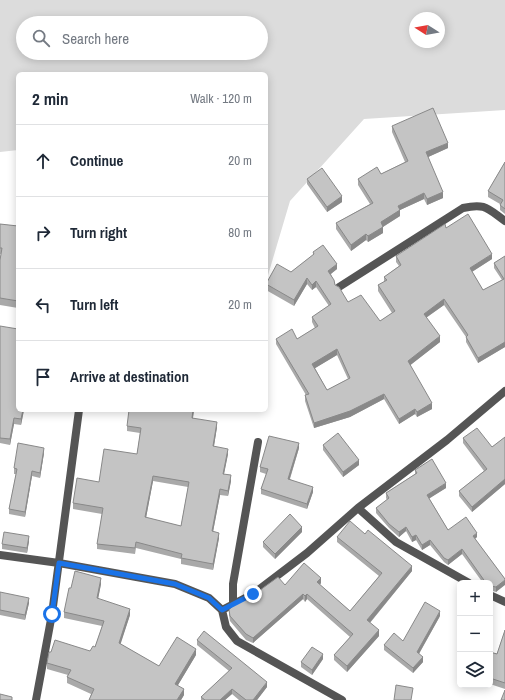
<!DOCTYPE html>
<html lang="en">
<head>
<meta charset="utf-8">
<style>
  body { margin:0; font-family:"Archivo Narrow",sans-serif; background:#f6f6f7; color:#1f2937 }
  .controls { position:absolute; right:12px; bottom:12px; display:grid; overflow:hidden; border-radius:6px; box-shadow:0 2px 10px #0003 }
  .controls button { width:36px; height:36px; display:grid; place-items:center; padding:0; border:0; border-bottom:1px solid #e0e1e3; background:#fff; color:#1f2937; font:20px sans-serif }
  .compass { position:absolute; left:409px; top:12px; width:36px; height:36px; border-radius:50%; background:#fff; box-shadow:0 2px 10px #0003; rotate:281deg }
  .stop { position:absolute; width:12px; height:12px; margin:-9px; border:3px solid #1a73e8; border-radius:50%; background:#fff }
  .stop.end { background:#1a73e8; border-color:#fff; box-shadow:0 1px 4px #0008 }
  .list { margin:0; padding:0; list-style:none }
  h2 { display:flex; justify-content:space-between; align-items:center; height:52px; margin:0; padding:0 16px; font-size:17px }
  h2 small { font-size:13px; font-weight:400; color:#747a83 }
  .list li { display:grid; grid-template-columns:26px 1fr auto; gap:12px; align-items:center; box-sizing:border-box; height:72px; padding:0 16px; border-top:1px solid #e0e1e3 }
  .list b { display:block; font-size:15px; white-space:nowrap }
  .list em { font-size:13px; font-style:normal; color:#747a83 }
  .icon { flex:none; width:22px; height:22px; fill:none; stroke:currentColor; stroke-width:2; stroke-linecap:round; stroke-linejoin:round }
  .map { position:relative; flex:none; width:505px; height:700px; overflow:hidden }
  .search { position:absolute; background:#fff; box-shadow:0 2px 10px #0003; left:16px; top:16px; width:252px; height:44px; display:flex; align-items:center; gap:10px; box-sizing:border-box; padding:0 14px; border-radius:22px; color:#747a83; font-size:15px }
  .panel { position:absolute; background:#fff; box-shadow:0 2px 10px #0003; left:16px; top:72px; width:252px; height:340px; border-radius:6px }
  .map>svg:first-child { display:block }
</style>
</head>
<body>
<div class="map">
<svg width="505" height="700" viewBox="0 0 505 700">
  <rect width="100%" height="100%" fill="#fff"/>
  <!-- green -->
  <path fill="#dcdcdc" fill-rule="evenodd" d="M0 0H505V110L364 119 290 201 266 282V74H18V150L0 152ZM415 18H439V42H415ZM23 23H261V53H23Z"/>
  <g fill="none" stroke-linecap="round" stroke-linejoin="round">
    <!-- minor -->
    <path stroke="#555" stroke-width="8" d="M339 287 463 208C485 203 487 208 505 221
      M358 508 396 542 469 583
      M0 555 59 563 175 584 209 598 222 610 226 627 237 641 342 700
      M490 595 505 602
      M233 604V584L258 442
      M222 610 253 594 307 553 358 508 447 440 505 391
      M36 700 52 614 79 410"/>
  </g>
  <!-- wall -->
  <path fill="#a9a9a9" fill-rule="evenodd" d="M392 126 448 148 428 157 443 198 427 205 424 199 400 210V216L383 227V233L368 242 366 240 351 251 336 229V223L370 204 358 185V179L381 174 405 162 392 132Z
    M505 162V214L500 210V204L488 197V191Z
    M307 179 342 202 327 212 307 184Z
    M0 224 18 226V308L0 305V260L1 254H0Z
    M446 228 492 259 472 272 483 290 502 280 494 268V263L505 256V347L478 363 466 342V337L444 305 426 318 440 342 410 365 432 409 417 417 415 414 399 424 384 399 350 417 314 428 305 401V395H306L276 344V339H297L315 328 312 322V317L329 306 316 287 312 290 307 284 294 306 266 290V283L291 272 313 255V252L337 269 331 274 335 285 348 302 380 321 392 313 378 291V285L384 282V277L399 266 396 262V256ZM337 355 348 379 327 390 315 368Z
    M0 326 18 410H24L21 425 14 424 10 445 0 443Z
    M194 410 193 418 217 427 214 446 228 454 224 474 231 481 228 496 220 495 213 532 219 538 213 570 181 564V559L136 548 135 554 97 549V544L102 514 73 509V503L99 482 137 454 140 433 127 431V426ZM153 481 188 487 181 526 146 518Z
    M505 437V484L472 512 459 496V491L484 471 463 443V438L492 447Z
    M323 445 359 465 343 477 323 450Z
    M299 448 290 479 313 492 307 509 261 494V489L266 474 260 472V467Z
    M44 453 40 478 32 476 25 517 9 514V509L16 474H14V468Z
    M415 470 446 488 429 498 448 530 477 537 475 539 505 579 496 592 490 590V583H483L462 554 448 565 444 562 430 545 422 550 416 540 412 542 406 531 399 537 389 528 376 513V508L387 500 386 498V493L415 474Z
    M302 532 275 559 263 547V542Z
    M337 537 412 571 370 623 379 636 347 672 334 660V655L350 637 307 599 305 602 303 599 253 643 246 640 230 621 229 615V610L285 585 321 583 320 585 350 611 379 576 337 542Z
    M29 541 27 553 2 549V544Z
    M101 584 98 599 130 615 120 644 159 666 196 655 178 685 184 695 181 700H89L91 694 67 683V677L68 675 47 669V663L51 652 90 651 95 647 102 626 64 618V612L71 588Z
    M0 592 29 603 25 620 0 615Z
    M440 616 419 654 423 662 413 673 384 650V645L403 641Z
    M505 630V689L490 684V652L497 654Z
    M197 640 267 687 257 700H239L232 694 225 700H201V697L229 671 197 645Z
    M323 659 312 675 301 667V662Z"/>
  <!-- shaded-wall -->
  <path fill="#898989" d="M448 143V148L426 158V152Z
    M443 192V198L427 205V199Z
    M424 193V199L400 210V216L381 228V222L398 206Z
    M342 196V202L327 212V207Z
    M383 227V233L368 242V236Z
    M366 234V240L351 251V245Z
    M492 254V259L470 273V268Z
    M337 264V269L328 276V271Z
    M307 278V284L294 306V300Z
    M316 281V287L312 290V285Z
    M444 299V305L424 319V314Z
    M440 336V342L408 367V361Z
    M505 342V347L478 363V358Z
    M337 349V355L312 370V364Z
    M384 394V399L350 417 314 428V423Z
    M432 403V409L417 417V412Z
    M415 409V414L399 424V419Z
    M23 410H24L21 425V419Z
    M193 410H194L192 424V418Z
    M14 418V424L10 445V439Z
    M217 422V427L213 452V446Z
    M299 443V448L288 484V479Z
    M44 448V453L40 478V473Z
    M228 449V454L223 479V474Z
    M359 460V465L343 477V472Z
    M32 471V476L25 517V512Z
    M231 475V481L228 496V491Z
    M153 476V481L145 523V517Z
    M505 479V484L472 512V507Z
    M446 483V488L427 500V495Z
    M313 487V492L307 509V504Z
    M220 489V495L212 537V531Z
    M302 527V532L275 559V554Z
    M406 527V531L399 537V532Z
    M219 533V538L213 570V564Z
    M477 533V537L473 540V536Z
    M416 535V540L412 542V537Z
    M29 536V541L27 553V548Z
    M430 540V545L422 550V545Z
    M462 549V554L448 565V560Z
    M412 566V571L367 626V620Z
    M101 578V584L97 604V598Z
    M321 578V583L317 588V582Z
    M505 580V585L496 592V587Z
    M303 594V599L253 643V638Z
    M307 594V599L305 602V596Z
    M29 598V603L25 620V615Z
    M130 609V615L119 649V643Z
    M440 611V616L417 657V652Z
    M379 630V636L347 672V666Z
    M196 649V655L175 690V684Z
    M323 654V659L312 675V670Z
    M423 657V662L413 673V668Z
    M267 682V687L257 700H253Z
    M184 689V695L181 700H177Z
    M232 689V694L225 700H220Z"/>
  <!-- building -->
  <path fill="#c4c4c4" stroke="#898989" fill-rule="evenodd" d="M433 108 448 143 426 152 443 192 427 199 424 193 398 206 400 210 381 222 383 227 368 236 366 234 351 245 336 223 373 203 358 179 377 167 381 174 408 161 392 126Z
    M505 162V209L500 205 503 200 488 191Z
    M322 168 342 196 327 207 307 179Z
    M468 214 492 254 470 268 483 290 504 279 494 263 505 256V342L478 358 466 337 468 335 444 299 424 314 440 336 408 361 432 403 417 412 415 409 399 419 384 394 350 411 314 423 305 395 309 394 276 339 292 329 297 339 318 326 312 317 331 304 316 281 312 285 307 278 294 300 266 284 277 264 291 272 314 254 313 252 323 245 337 264 328 271 334 280 335 285 339 287 348 302 361 295 380 321 395 311 378 285 387 280 384 277 401 265 396 256 445 224 446 228ZM337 349 350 378 327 390 312 364Z
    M0 224 18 226V301L0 298V260L2 248H0Z
    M0 326 18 329V410H23L21 419 14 418 10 439 0 438Z
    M129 410H193L192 418 217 422 213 446 228 449 223 474 231 475 228 491 220 489 212 531 219 533 213 564 181 558 182 554 136 542 135 548 97 544 103 508 73 503 77 478 99 482 104 449 137 454 141 428 127 426ZM153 476 189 482 181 526 145 517Z
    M477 428 492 447 505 437V479L472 507 459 491 487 469 463 438Z
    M338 433 359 460 343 472 323 445Z
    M269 436 299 443 288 479 313 487 307 504 261 489 268 469 260 467Z
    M18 443 44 448 40 473 32 471 25 512 9 509 17 469 14 468Z
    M432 459 446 483 427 495 448 530 466 517 477 533 473 536 505 579V580L496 587 490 586V583H486L462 549 448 560 444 558 430 540 422 545 416 535 412 537 406 527 399 532 389 524 376 508 389 498 386 493 417 473 415 470Z
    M290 514 302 527 275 554 263 542Z
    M350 521 365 534 368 530 412 566 367 620 379 630 347 666 334 655 353 634 307 594 305 596 303 594 253 638 246 634 230 616 229 610 236 603 256 593 278 577 285 585 304 563 321 578 317 582 350 611 382 573 337 537Z
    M4 532 29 536 27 548 2 544Z
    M75 571 101 578 97 598 130 609 119 643 159 666 177 637 196 649 175 684 184 689 177 700H89L94 689 67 677 71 670 47 663 49 652H51L55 640 90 651 93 646 95 647 104 621 64 612 69 588H71Z
    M0 592 29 598 25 615 0 610Z
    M425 602 440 611 417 652 423 657 413 668 384 645 394 633 403 641Z
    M505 630V683L490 678V652L497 654Z
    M204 631 267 682 253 700H246L232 689 220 700H205L201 697 232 668 197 640Z
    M312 647 323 654 312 670 301 662Z
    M396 685 413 688 411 700H394Z
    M505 690V700H501Z
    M0 694 12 697V700H0Z"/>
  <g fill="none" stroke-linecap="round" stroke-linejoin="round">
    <!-- route -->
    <path stroke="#1a73e8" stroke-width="5" d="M52 614 59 563 175 584 209 598 222 610 253 594"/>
  </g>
</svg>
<div class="controls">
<button>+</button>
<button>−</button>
<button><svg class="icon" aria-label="layers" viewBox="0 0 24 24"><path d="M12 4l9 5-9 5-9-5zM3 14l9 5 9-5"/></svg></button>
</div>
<svg class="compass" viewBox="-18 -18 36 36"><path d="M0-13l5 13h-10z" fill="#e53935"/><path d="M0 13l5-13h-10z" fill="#747a83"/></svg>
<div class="stop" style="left:52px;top:614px"></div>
<div class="stop end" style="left:253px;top:594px"></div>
<div class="search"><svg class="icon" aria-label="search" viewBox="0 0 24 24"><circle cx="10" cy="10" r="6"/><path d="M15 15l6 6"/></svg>Search here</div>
<section class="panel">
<h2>2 min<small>Walk · 120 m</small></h2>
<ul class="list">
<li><svg class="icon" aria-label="ahead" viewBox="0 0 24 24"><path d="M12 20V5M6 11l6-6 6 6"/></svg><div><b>Continue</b></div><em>20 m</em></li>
<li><svg class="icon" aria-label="right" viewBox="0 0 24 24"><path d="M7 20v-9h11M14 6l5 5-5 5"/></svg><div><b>Turn right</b></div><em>80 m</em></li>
<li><svg class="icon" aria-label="left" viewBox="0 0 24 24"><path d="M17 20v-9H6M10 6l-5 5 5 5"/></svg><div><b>Turn left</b></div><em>20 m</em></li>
<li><svg class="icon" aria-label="arrive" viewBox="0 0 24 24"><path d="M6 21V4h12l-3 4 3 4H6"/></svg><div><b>Arrive at destination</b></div></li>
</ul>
</section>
</div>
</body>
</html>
